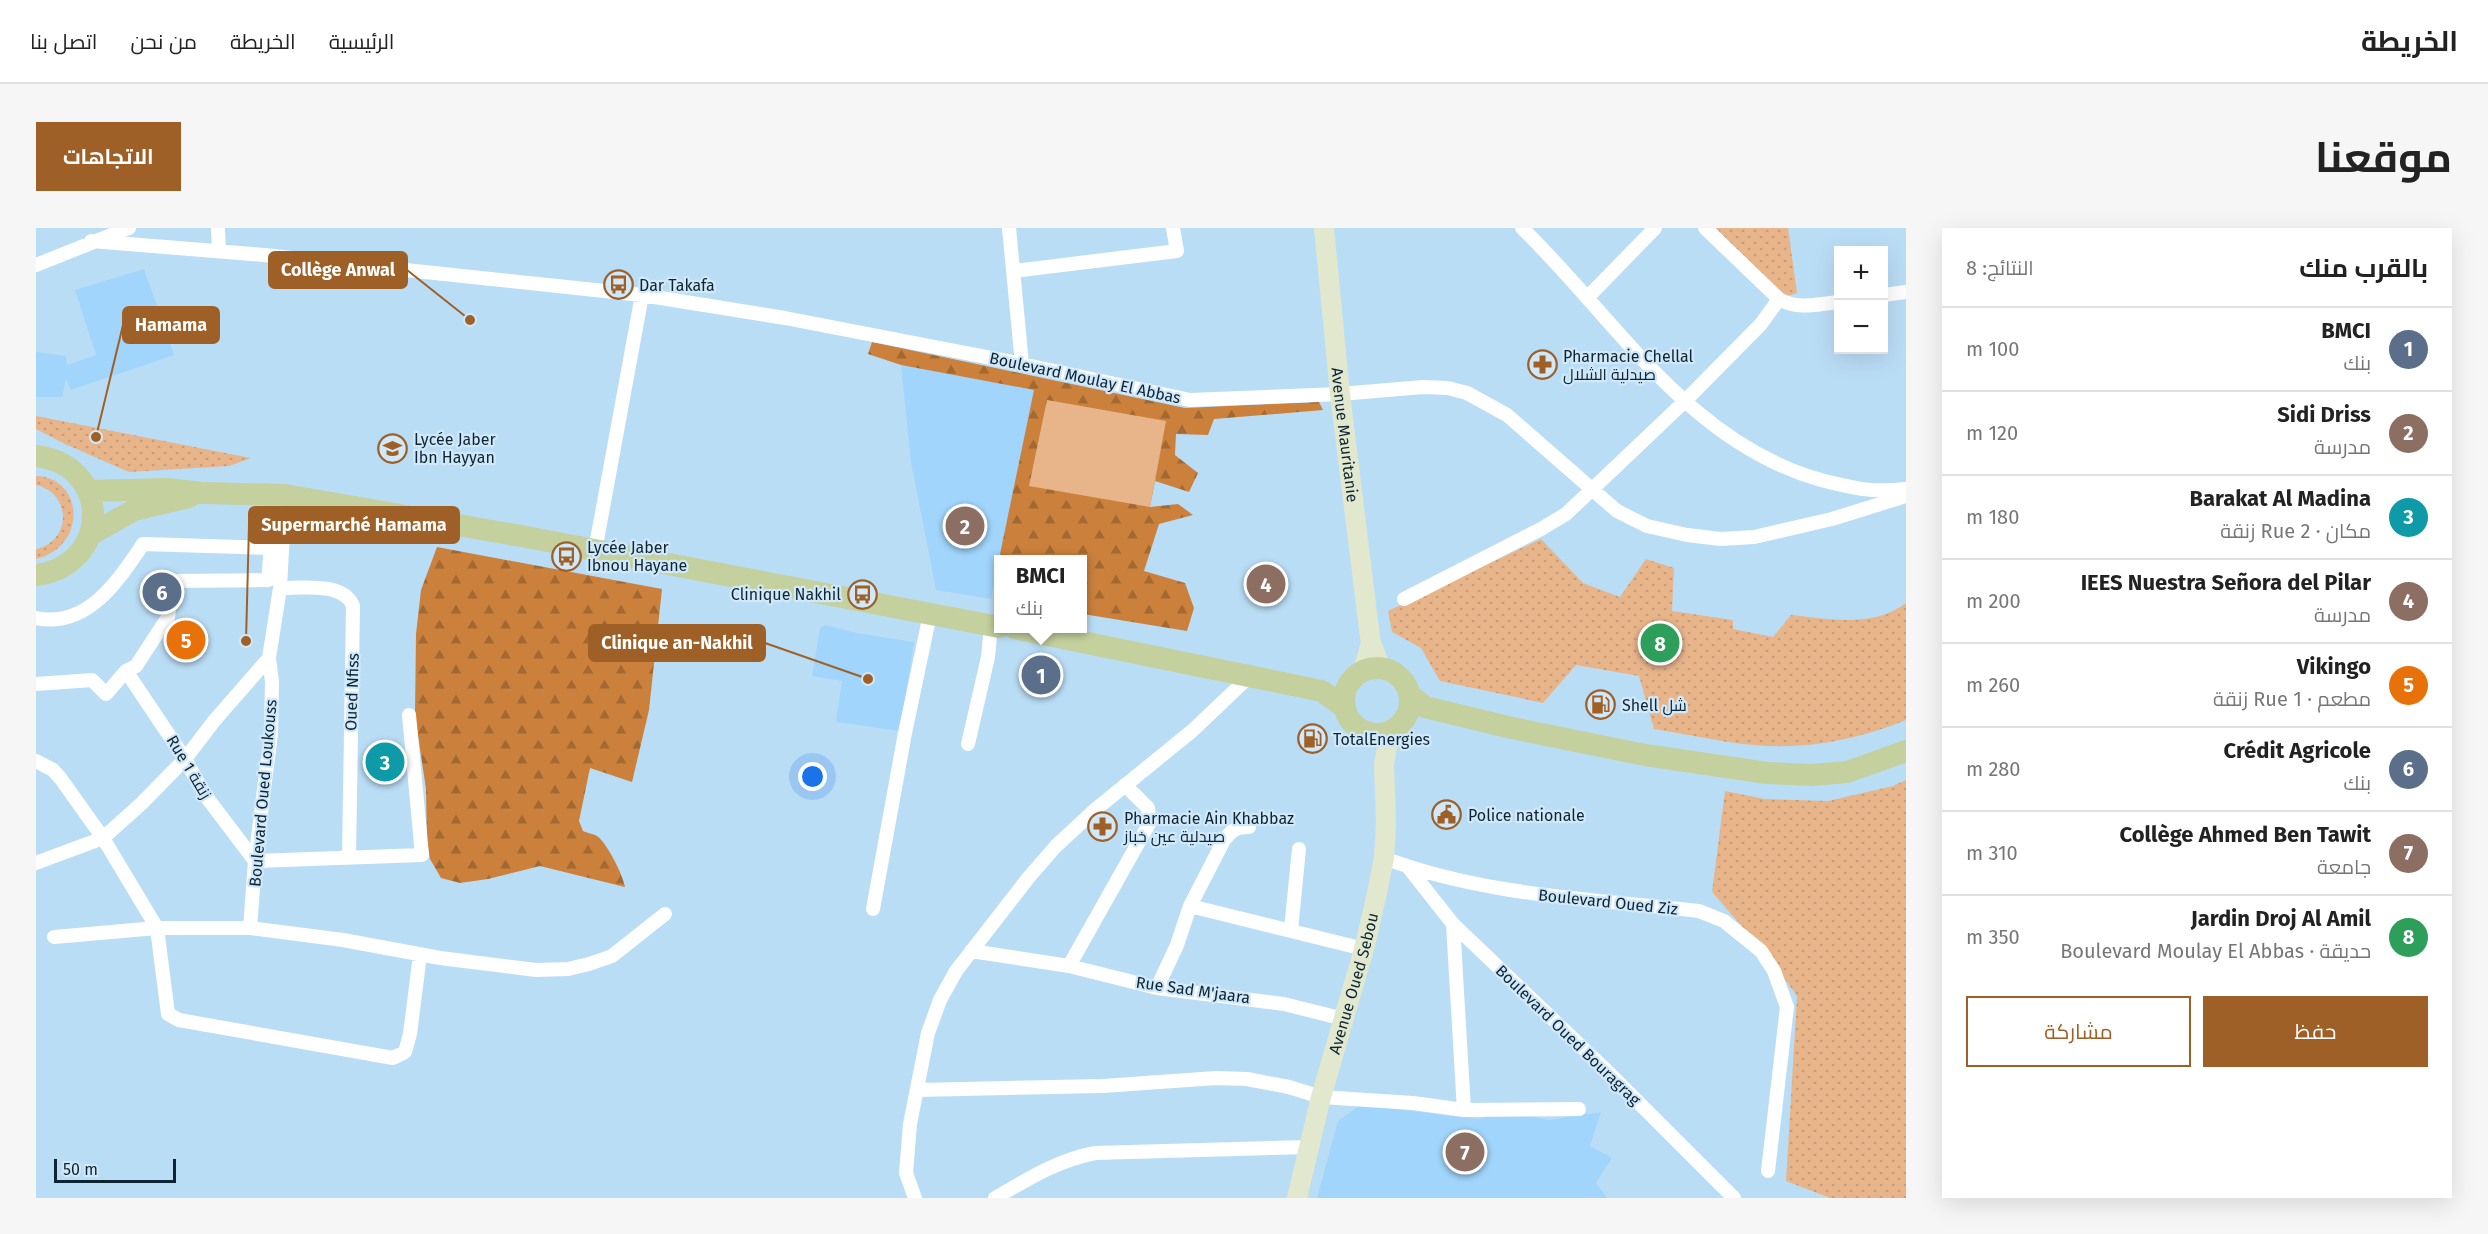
<!DOCTYPE html>
<html lang="ar">
<head>
<meta charset="utf-8">
<style>
  body { margin:0; font-family:"Fira Sans",Cairo,sans-serif; background:#f6f6f6; color:#222; direction:rtl }
  .controls { position:absolute; right:18px; top:18px; display:grid; overflow:hidden; border-radius:0px; box-shadow:0 6px 24px #0002 }
  .controls button { width:54px; height:54px; display:grid; place-items:center; padding:0; border:0; border-bottom:2px solid #e0e0e0; background:#fff; color:#222; font:30px sans-serif }
  .scale { position:absolute; left:18px; bottom:15px; width:122px; box-sizing:border-box; padding-left:6px; border:3px solid #0c2434; border-top:0; font-size:16px; line-height:21px; white-space:nowrap; color:#0c2434; -webkit-text-stroke:4px #d1e8f9; paint-order:stroke }
  .you { position:absolute; left:777px; top:549px; width:21px; height:21px; margin:-15px; border:4px solid #fff; border-radius:50%; background:#1a73e8; box-shadow:0 0 0 9px #1a73e833 }
  .badge { display:grid; place-items:center; width:39px; height:39px; border-radius:50%; background:#9e6026; color:#fff; font-size:20px; font-weight:700 }
  .pin { position:absolute; translate:-50% -50%; border:3px solid #fff; box-shadow:0 2px 6px #0006 }
  .popup { position:absolute; left:958px; top:327px; width:93px; height:78px; box-sizing:border-box; display:grid; place-content:center; border-radius:0px; background:#fff; filter:drop-shadow(0 2px 4px #0005); font-size:20px; white-space:nowrap; color:#767676 }
  .popup b { font-size:22px; color:#222 }
  .popup::after { content:''; position:absolute; left:50%; top:100%; margin-left:-12px; border:12px solid transparent; border-top-color:#fff }
  .list { margin:0; padding:0; list-style:none }
  h2 { display:flex; justify-content:space-between; align-items:center; height:78px; margin:0; padding:0 24px; font-size:26px }
  h2 small { font-size:20px; font-weight:400; color:#767676 }
  .list li { display:grid; grid-template-columns:39px 1fr auto; gap:18px; align-items:center; box-sizing:border-box; height:84px; padding:0 24px; border-top:2px solid #e0e0e0 }
  .list b { display:block; font-size:22px; white-space:nowrap }
  .list p { margin:0; font-size:20px; white-space:nowrap; color:#767676 }
  .list em { font-size:20px; font-style:normal; color:#767676 }
  .actions { display:flex; gap:12px; padding:18px 24px }
  .actions a { flex:1; padding:14px 0; border:2px solid #9e6026; border-radius:0px; text-align:center; font-size:21px; color:#9e6026 }
  .actions .main { background:#9e6026; color:#fff }
  .map { position:relative; flex:none; width:1870px; height:970px; overflow:hidden; direction:ltr; border-radius:0px }
  header { display:flex; align-items:center; gap:36px; box-sizing:border-box; height:84px; padding:0 30px; background:#fff; border-bottom:2px solid #e0e0e0 }
  header strong { font-size:28px }
  nav { display:flex; gap:33px; margin-inline-start:auto; font-size:21px }
  .intro { display:flex; align-items:center; justify-content:space-between; box-sizing:border-box; height:144px; padding:0 36px }
  h1 { margin:0; font-size:42px }
  .button { padding:15px 27px; border-radius:0px; background:#9e6026; color:#fff; font-size:21px; font-weight:700 }
  main { display:flex; gap:36px; padding:0 36px }
  aside { flex:1; background:#fff; border-radius:0px; box-shadow:0 6px 24px #0002 }
  .map>svg:first-child { display:block }
</style>
</head>
<body>
<header>
<strong>الخريطة</strong>
<nav><a>الرئيسية</a><a>الخريطة</a><a>من نحن</a><a>اتصل بنا</a></nav>
</header>
<div class="intro"><h1>موقعنا</h1><a class="button">الاتجاهات</a></div>
<main>
<aside>
<h2>بالقرب منك<small>النتائج: 8</small></h2>
<ul class="list">
<li><span class="badge" style="background:#5c6f8a">1</span><div><b>BMCI</b><p>بنك</p></div><em>100 m</em></li>
<li><span class="badge" style="background:#8d6e63">2</span><div><b>Sidi Driss</b><p>مدرسة</p></div><em>120 m</em></li>
<li><span class="badge" style="background:#0f9aa8">3</span><div><b>Barakat Al Madina</b><p>مكان · Rue 2 زنقة</p></div><em>180 m</em></li>
<li><span class="badge" style="background:#8d6e63">4</span><div><b>IEES Nuestra Señora del Pilar</b><p>مدرسة</p></div><em>200 m</em></li>
<li><span class="badge" style="background:#e8710a">5</span><div><b>Vikingo</b><p>مطعم · Rue 1 زنقة</p></div><em>260 m</em></li>
<li><span class="badge" style="background:#5c6f8a">6</span><div><b>Crédit Agricole</b><p>بنك</p></div><em>280 m</em></li>
<li><span class="badge" style="background:#8d6e63">7</span><div><b>Collège Ahmed Ben Tawit</b><p>جامعة</p></div><em>310 m</em></li>
<li><span class="badge" style="background:#2e9e5b">8</span><div><b>Jardin Droj Al Amil</b><p>حديقة · Boulevard Moulay El Abbas</p></div><em>350 m</em></li>
</ul>
<div class="actions"><a class="main">حفظ</a><a>مشاركة</a></div>
</aside>
<div class="map">
<svg width="1870" height="970" viewBox="0 0 1870 970">
  <defs>
    <pattern id="green-dots" width="8" height="8" patternUnits="userSpaceOnUse" patternTransform="scale(1.5)"><rect width="8" height="8" fill="#e8b58b"/><path d="M2 2h.1M6 6h.1" fill="none" stroke="#c69c79" stroke-width="1.8" stroke-linecap="round"/></pattern>
    <pattern id="forest-firs" width="22" height="20" patternUnits="userSpaceOnUse" patternTransform="scale(1.5)"><rect width="22" height="20" fill="#cb803b"/><path d="M5 1l3.5 6h-7zM16 11l3.5 6h-7z" fill="#a36932"/></pattern>
  </defs>
  <rect width="100%" height="100%" fill="#baddf6"/>
  <!-- built -->
  <path fill="#a1d5fb" d="M108 41 138 127 35 162 30 151 26 169H0V124L30 128 31 137 60 127 39 62Z
    M865 137 999 162 955 371 900 362 875 234Z
    M789 397 821 405 878 414 864 503 800 494 806 453 776 448 784 400Z
    M1324 877 1442 891 1473 883 1513 892 1565 884 1554 918 1576 930 1560 955 1571 970H1281L1302 893Z"/>
  <!-- green -->
  <path fill="url(#green-dots)" d="M1680 0H1752L1761 65 1748 69Z
    M0 188 215 230 193 238 93 244 29 216 0 201Z
    M0 248C48 249 52 319 0 331V321C36 313 36 265 0 257Z
    M1505 311 1547 355 1584 369 1610 331 1638 340 1636 383 1697 392V401L1737 409 1755 387C1794 391 1837 400 1870 375V492C1821 512 1770 522 1718 517 1684 514 1651 506 1618 501L1603 448 1540 437 1507 475 1404 453 1385 420 1356 404 1352 383Z
    M1870 552V970H1794L1750 953 1761 768 1731 727 1676 664 1689 563 1729 571 1792 573 1857 558Z"/>
  <!-- forest -->
  <path fill="url(#forest-firs)" d="M836 114 1149 180 1283 174 1287 182 1178 191 1172 207 1140 206 1139 227 1162 245 1153 264 1119 253 1130 193 1114 279 1142 276 1157 287 1123 296 1108 343 1149 355 1158 380 1151 403 1047 386V332L963 331 998 162 865 137 832 126Z
    M401 319 626 361 613 482 596 554 554 540 543 593 547 603C551 605 558 606 561 608 571 615 587 647 589 659L504 638 452 651 424 655 405 650 394 631 391 614 390 561 379 487 380 406 385 362Z"/>
  <!-- pitch -->
  <path fill="#e8b58b" d="M1011 172 1130 193 1114 279 993 258Z"/>
  <g fill="none" stroke-linecap="round" stroke-linejoin="round">
    <!-- street -->
    <path stroke="#fff" stroke-width="14" d="M182 0 183 23
      M973 0 986 136
      M1486 0C1579 90 1652 215 1785 252 1817 260 1836 265 1870 261
      M1669 0 1743 71C1762 82 1782 76 1802 74
      M55 13 228 27 606 67 749 90 986 136 1154 172 1304 166 1387 159 1412 160 1431 165 1471 187 1581 283 1611 298 1651 307 1685 311 1718 309 1796 291 1870 268
      M0 37 93 0
      M978 43 1141 23 1137 0
      M1848 67 1870 64
      M1551 70 1619 0
      M559 323 606 67
      M244 360C266 360 308 354 317 378L313 630
      M1368 371 1505 301 1530 286 1648 174 1725 96 1743 71
      M0 390C51 401 82 353 107 316L235 320 232 352 138 353 132 389 100 438 90 443 70 466 56 452 0 456
      M90 443 149 531 169 567 219 633 386 627 373 487
      M932 516 952 429 955 398
      M0 533 17 542 25 551 67 610 121 700 132 786 143 792 357 830 369 824 374 806 384 727
      M1348 630C1449 668 1557 671 1663 683L1688 693 1725 723 1738 743 1751 779 1732 943
      M0 635 67 610 106 575 149 531 178 493 233 430
      M1372 639 1417 696 1572 844 1698 970
      M1154 678 1328 721
      M837 681 869 505 894 386
      M1417 696 1428 882
      M214 700 219 633 235 506 236 454 233 430 244 360 249 267
      M1255 702 1263 621
      M18 709 121 700H214L307 712 404 730 500 742 532 741 553 736 576 728 629 686
      M935 723 1033 738 1121 760 1248 776 1308 791
      M1033 738 1114 594 1112 580 1089 557
      M1121 760 1141 717 1154 678 1188 612C1196 602 1200 599 1213 599
      M881 862 1067 858 1180 850 1211 851 1253 859 1285 869 1377 875 1428 882 1543 881
      M879 970 870 945 874 896 892 805 904 772 920 743 993 649 1020 618 1060 581 1156 503 1215 447
      M959 970C992 951 1022 932 1059 925L1272 919"/>
    <!-- secondary -->
    <g stroke="#e2e8ce" stroke-width="20">
      <path id="s1" d="M1288 0 1304 166 1333 401 1335 415 1345 440"/>
      <path d="M1327 443 1335 415"/>
      <path id="s2" d="M1261 970 1285 869 1328 721 1339 674 1348 630 1350 595 1348 536 1354 503"/>
    </g>
    <!-- primary -->
    <path stroke="#c4d09d" stroke-width="22" d="M0 228C76 237 76 337 0 347
      M52 263 130 261 166 265 249 267 485 308 963 399
      M54 307 98 282 153 269
      M978 400 1286 463 1308 479
      M1308 473a33 33 0 1 1 66 0a33 33 0 1 1-66 0Z
      M1374 467 1389 479 1476 500 1609 527 1731 545 1775 547 1811 544 1870 523"/>
  </g>
  <!-- icons -->
  <defs>
    <symbol id="bus-ring" viewBox="-11 -11 22 22"><circle r="9.5" fill="#d1e8f9" stroke="#9e6026" stroke-width="1.5"/><path d="M-5-6H5V4H4V6H2V4H-2V6H-4V4H-5ZM-3.5-4V0h7V-4ZM-3.5 1.2v1.5H-2V1.2ZM2 1.2v1.5H3.5V1.2Z" fill="#9e6026"/></symbol>
    <symbol id="pharmacy-ring" viewBox="-11 -11 22 22"><circle r="9.5" fill="#d1e8f9" stroke="#9e6026" stroke-width="1.5"/><path d="M-2-6h4v4h4v4h-4v4h-4v-4h-4v-4h4Z" fill="#9e6026"/></symbol>
    <symbol id="school-ring" viewBox="-11 -11 22 22"><circle r="9.5" fill="#d1e8f9" stroke="#9e6026" stroke-width="1.5"/><path d="M0-5L7-2L0 1L-7-2ZM-4 1L0 2.5L4 1V4Q0 6-4 4Z" fill="#9e6026"/></symbol>
    <symbol id="fuel-ring" viewBox="-11 -11 22 22"><circle r="9.5" fill="#d1e8f9" stroke="#9e6026" stroke-width="1.5"/><path d="M-5.5-6h7V0h2V4h1.3V-2.5L3-4.5l.8-.8L6-3V5H2.5V1h-1V6h-7ZM-4.2-4.7v3.2H.2V-4.7Z" fill="#9e6026"/></symbol>
    <symbol id="civic-ring" viewBox="-11 -11 22 22"><circle r="9.5" fill="#d1e8f9" stroke="#9e6026" stroke-width="1.5"/><path d="M-.6-6.5H3V-4.5H.6V-3L4-1V1h2V6H-6V1h2V-1L-.6-3ZM-1.2 2.5V6h2.4V2.5Z" fill="#9e6026"/></symbol>
  </defs>
  <g fill-rule="evenodd">
    <use href="#bus-ring" x="566" y="40" width="33" height="33"/>
    <use href="#pharmacy-ring" x="1490" y="120" width="33" height="33"/>
    <use href="#school-ring" x="340" y="204" width="33" height="33"/>
    <use href="#bus-ring" x="514" y="312" width="33" height="33"/>
    <use href="#bus-ring" x="810" y="350" width="33" height="33"/>
    <use href="#fuel-ring" x="1548" y="460" width="33" height="33"/>
    <use href="#fuel-ring" x="1260" y="494" width="33" height="33"/>
    <use href="#civic-ring" x="1394" y="570" width="33" height="33"/>
    <use href="#pharmacy-ring" x="1050" y="582" width="33" height="33"/>
  </g>
  <g text-anchor="middle" dominant-baseline="central" stroke-width="4.5" stroke-linejoin="round" paint-order="stroke">
    <!-- poi labels -->
    <g font-size="16" fill="#0c2434" stroke="#d1e8f9" text-anchor="start">
      <text x="603" y="57">Dar Takafa</text>
      <text x="1527" y="128">Pharmacie Chellal<tspan x="1527" dy="18">صيدلية الشلال</tspan></text>
      <text x="378" y="211">Lycée Jaber<tspan x="378" dy="18">Ibn Hayyan</tspan></text>
      <text x="551" y="319">Lycée Jaber<tspan x="551" dy="18">Ibnou Hayane</tspan></text>
      <text x="805" y="366" text-anchor="end">Clinique Nakhil</text>
      <text x="1586" y="477">Shell شل</text>
      <text x="1297" y="511">TotalEnergies</text>
      <text x="1432" y="587">Police nationale</text>
      <text x="1088" y="590">Pharmacie Ain Khabbaz<tspan x="1088" dy="18">صيدلية عين خباز</tspan></text>
    </g>
    <!-- street labels -->
    <g font-size="16" fill="#0c2434" stroke="#d1e8f9">
      <text transform="translate(1049 150) rotate(12)">Boulevard Moulay El Abbas</text>
      <text stroke="none"><textPath href="#s1" startOffset="208">Avenue Mauritanie</textPath></text>
      <text transform="translate(316 464) rotate(-88)">Oued Nfiss</text>
      <text transform="translate(153 539) rotate(59)">Rue 1 زنقة</text>
      <text transform="translate(227 565) rotate(-85)">Boulevard Oued Loukouss</text>
      <text transform="translate(1572 674) rotate(6)">Boulevard Oued Ziz</text>
      <text stroke="none"><textPath href="#s2" startOffset="222">Avenue Oued Sebou</textPath></text>
      <text transform="translate(1157 762) rotate(8)">Rue Sad M'jaara</text>
      <text transform="translate(1532 807) rotate(44)">Boulevard Oued Bouragrag</text>
    </g>
  </g>
  <!-- callouts -->
  <path fill="none" stroke="#9e6026" stroke-width="2" d="M434 92L371 42M60 209L87 97M210 413L213 297M832 451L729 415"/>
  <g fill="#9e6026" stroke="#d1e8f9" stroke-width="2">
    <circle cx="434" cy="92" r="6"/>
    <circle cx="60" cy="209" r="6"/>
    <circle cx="210" cy="413" r="6"/>
    <circle cx="832" cy="451" r="6"/>
  </g>
  <g fill="#9e6026" stroke="#9e6026" stroke-width="2">
    <rect x="233" y="24" width="138" height="36" rx="6"/>
    <rect x="87" y="79" width="96" height="36" rx="6"/>
    <rect x="213" y="279" width="210" height="36" rx="6"/>
    <rect x="553" y="397" width="176" height="36" rx="6"/>
  </g>
  <g font-size="18" text-anchor="middle" font-weight="bold" fill="#fff">
    <text x="302" y="48">Collège Anwal</text>
    <text x="135" y="103">Hamama</text>
    <text x="318" y="303">Supermarché Hamama</text>
    <text x="641" y="421">Clinique an-Nakhil</text>
  </g>
</svg>
<div class="controls">
<button>+</button>
<button>−</button>
</div>
<div class="scale">50 m</div>
<div class="you"></div>
<div class="pin badge" style="left:1005px;top:447px;background:#5c6f8a">1</div>
<div class="popup"><b>BMCI</b>بنك</div>
<div class="pin badge" style="left:929px;top:298px;background:#8d6e63">2</div>
<div class="pin badge" style="left:349px;top:534px;background:#0f9aa8">3</div>
<div class="pin badge" style="left:1230px;top:356px;background:#8d6e63">4</div>
<div class="pin badge" style="left:150px;top:412px;background:#e8710a">5</div>
<div class="pin badge" style="left:126px;top:364px;background:#5c6f8a">6</div>
<div class="pin badge" style="left:1429px;top:924px;background:#8d6e63">7</div>
<div class="pin badge" style="left:1624px;top:415px;background:#2e9e5b">8</div>
</div>
</main>
</body>
</html>
